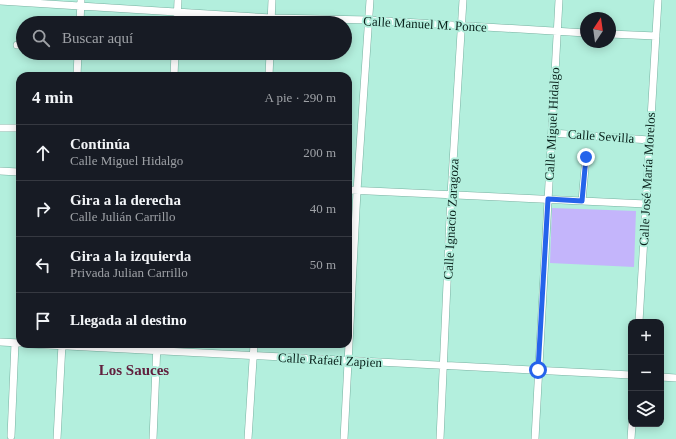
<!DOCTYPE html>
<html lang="es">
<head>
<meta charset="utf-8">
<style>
  body { margin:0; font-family:"Times New Roman",serif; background:#20242c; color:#f1f3f6 }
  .controls { position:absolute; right:12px; bottom:12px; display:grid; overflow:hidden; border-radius:8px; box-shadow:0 2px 10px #0003 }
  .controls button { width:36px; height:36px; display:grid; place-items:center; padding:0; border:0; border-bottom:1px solid #363941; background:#171b24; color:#f1f3f6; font:20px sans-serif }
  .compass { position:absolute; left:580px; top:12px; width:36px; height:36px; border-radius:50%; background:#171b24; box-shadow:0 2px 10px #0003; rotate:13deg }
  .stop { position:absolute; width:12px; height:12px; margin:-9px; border:3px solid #2563eb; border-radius:50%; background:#fff }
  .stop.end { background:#2563eb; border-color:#fff; box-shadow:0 1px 4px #0008 }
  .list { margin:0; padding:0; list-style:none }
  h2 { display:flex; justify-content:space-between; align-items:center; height:52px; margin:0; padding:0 16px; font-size:17px }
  h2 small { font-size:13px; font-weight:400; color:#9ea1a6 }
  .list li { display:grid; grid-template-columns:26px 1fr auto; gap:12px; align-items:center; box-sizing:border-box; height:56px; padding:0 16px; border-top:1px solid #363941 }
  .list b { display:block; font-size:15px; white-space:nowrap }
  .list p { margin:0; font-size:13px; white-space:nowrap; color:#9ea1a6 }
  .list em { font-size:13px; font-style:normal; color:#9ea1a6 }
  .icon { flex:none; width:22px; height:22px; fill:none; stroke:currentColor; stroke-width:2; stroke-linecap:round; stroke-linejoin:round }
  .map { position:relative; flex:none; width:676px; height:439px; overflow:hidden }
  .search { position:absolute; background:#171b24; box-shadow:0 2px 10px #0003; left:16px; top:16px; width:336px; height:44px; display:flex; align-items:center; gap:10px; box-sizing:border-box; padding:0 14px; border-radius:22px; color:#9ea1a6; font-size:15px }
  .panel { position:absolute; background:#171b24; box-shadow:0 2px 10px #0003; left:16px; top:72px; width:336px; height:276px; border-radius:12px }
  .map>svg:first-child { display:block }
</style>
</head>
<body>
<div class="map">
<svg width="676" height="439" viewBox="0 0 676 439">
  <rect width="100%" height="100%" fill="#b3efdd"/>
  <!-- green -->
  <path fill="#c4b5fb" d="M552 208 636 211 634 267 550 263Z"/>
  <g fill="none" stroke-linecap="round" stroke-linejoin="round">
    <defs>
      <path id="minor" d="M0 1 271 18 369 20 586 33
        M80 23 81 0
        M177 23 178 0
        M271 23 272 0
        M610 34 656 36
        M17 45H23
        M77 76 78 53
        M174 76 175 53
        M269 76 270 53
        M0 128H18
        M552 133 649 140
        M0 171 18 172
        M348 190 646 204
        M582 201 586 157
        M639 322 658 0
        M0 342 20 343
        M29 344C230 356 430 363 631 375
        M661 377 676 378
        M11 436 15 343
        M57 439 62 344
        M153 439 157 344
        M248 439 254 344
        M344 439 357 191 370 0
        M440 439 451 195 463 0
        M535 439 559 0
        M631 439 632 424"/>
    </defs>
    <!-- minor casing -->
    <use href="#minor" stroke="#78b1a1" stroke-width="8"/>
    <!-- minor -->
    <use href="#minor" stroke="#fff" stroke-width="7"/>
  </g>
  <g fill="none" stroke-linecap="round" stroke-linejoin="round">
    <!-- route -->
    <path stroke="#2563eb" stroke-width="5" d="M538 370 548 199 582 201 586 157"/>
  </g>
  <g text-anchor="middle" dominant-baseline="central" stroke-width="4" stroke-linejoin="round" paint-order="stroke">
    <!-- street labels -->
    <g font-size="13" fill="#071f19" stroke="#b3efdd">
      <text transform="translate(425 24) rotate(3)">Calle Manuel M. Ponce</text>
      <text transform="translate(552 124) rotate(-87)">Calle Miguel Hidalgo</text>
      <text transform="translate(601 136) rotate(4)">Calle Sevilla</text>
      <text transform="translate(647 179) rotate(-87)">Calle José María Morelos</text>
      <text transform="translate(451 219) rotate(-87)">Calle Ignacio Zaragoza</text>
      <text transform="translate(330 360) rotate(3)">Calle Rafaél Zapien</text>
    </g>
    <!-- quarter labels -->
    <g font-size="15" font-weight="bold" fill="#61203e" stroke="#b3efdd">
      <text x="134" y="370">Los Sauces</text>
    </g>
  </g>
</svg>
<div class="controls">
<button>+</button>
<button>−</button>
<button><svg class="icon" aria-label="layers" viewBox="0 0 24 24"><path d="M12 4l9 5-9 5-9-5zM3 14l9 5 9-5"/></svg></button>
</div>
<svg class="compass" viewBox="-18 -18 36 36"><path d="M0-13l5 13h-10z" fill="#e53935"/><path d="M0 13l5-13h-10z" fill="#9ea1a6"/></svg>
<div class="stop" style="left:538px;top:370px"></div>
<div class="stop end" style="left:586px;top:157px"></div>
<div class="search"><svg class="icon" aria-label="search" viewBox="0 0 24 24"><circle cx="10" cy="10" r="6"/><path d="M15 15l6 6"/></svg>Buscar aquí</div>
<section class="panel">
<h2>4 min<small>A pie · 290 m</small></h2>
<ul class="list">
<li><svg class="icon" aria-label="ahead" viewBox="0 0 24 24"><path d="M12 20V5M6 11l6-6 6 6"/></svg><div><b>Continúa</b><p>Calle Miguel Hidalgo</p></div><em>200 m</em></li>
<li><svg class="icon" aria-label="right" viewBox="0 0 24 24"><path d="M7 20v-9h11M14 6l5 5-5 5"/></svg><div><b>Gira a la derecha</b><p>Calle Julián Carrillo</p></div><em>40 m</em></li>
<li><svg class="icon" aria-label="left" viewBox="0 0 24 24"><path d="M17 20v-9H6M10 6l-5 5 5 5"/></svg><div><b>Gira a la izquierda</b><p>Privada Julian Carrillo</p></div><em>50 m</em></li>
<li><svg class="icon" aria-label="arrive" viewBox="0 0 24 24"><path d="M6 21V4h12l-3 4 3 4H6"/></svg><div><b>Llegada al destino</b></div></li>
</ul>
</section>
</div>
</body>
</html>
